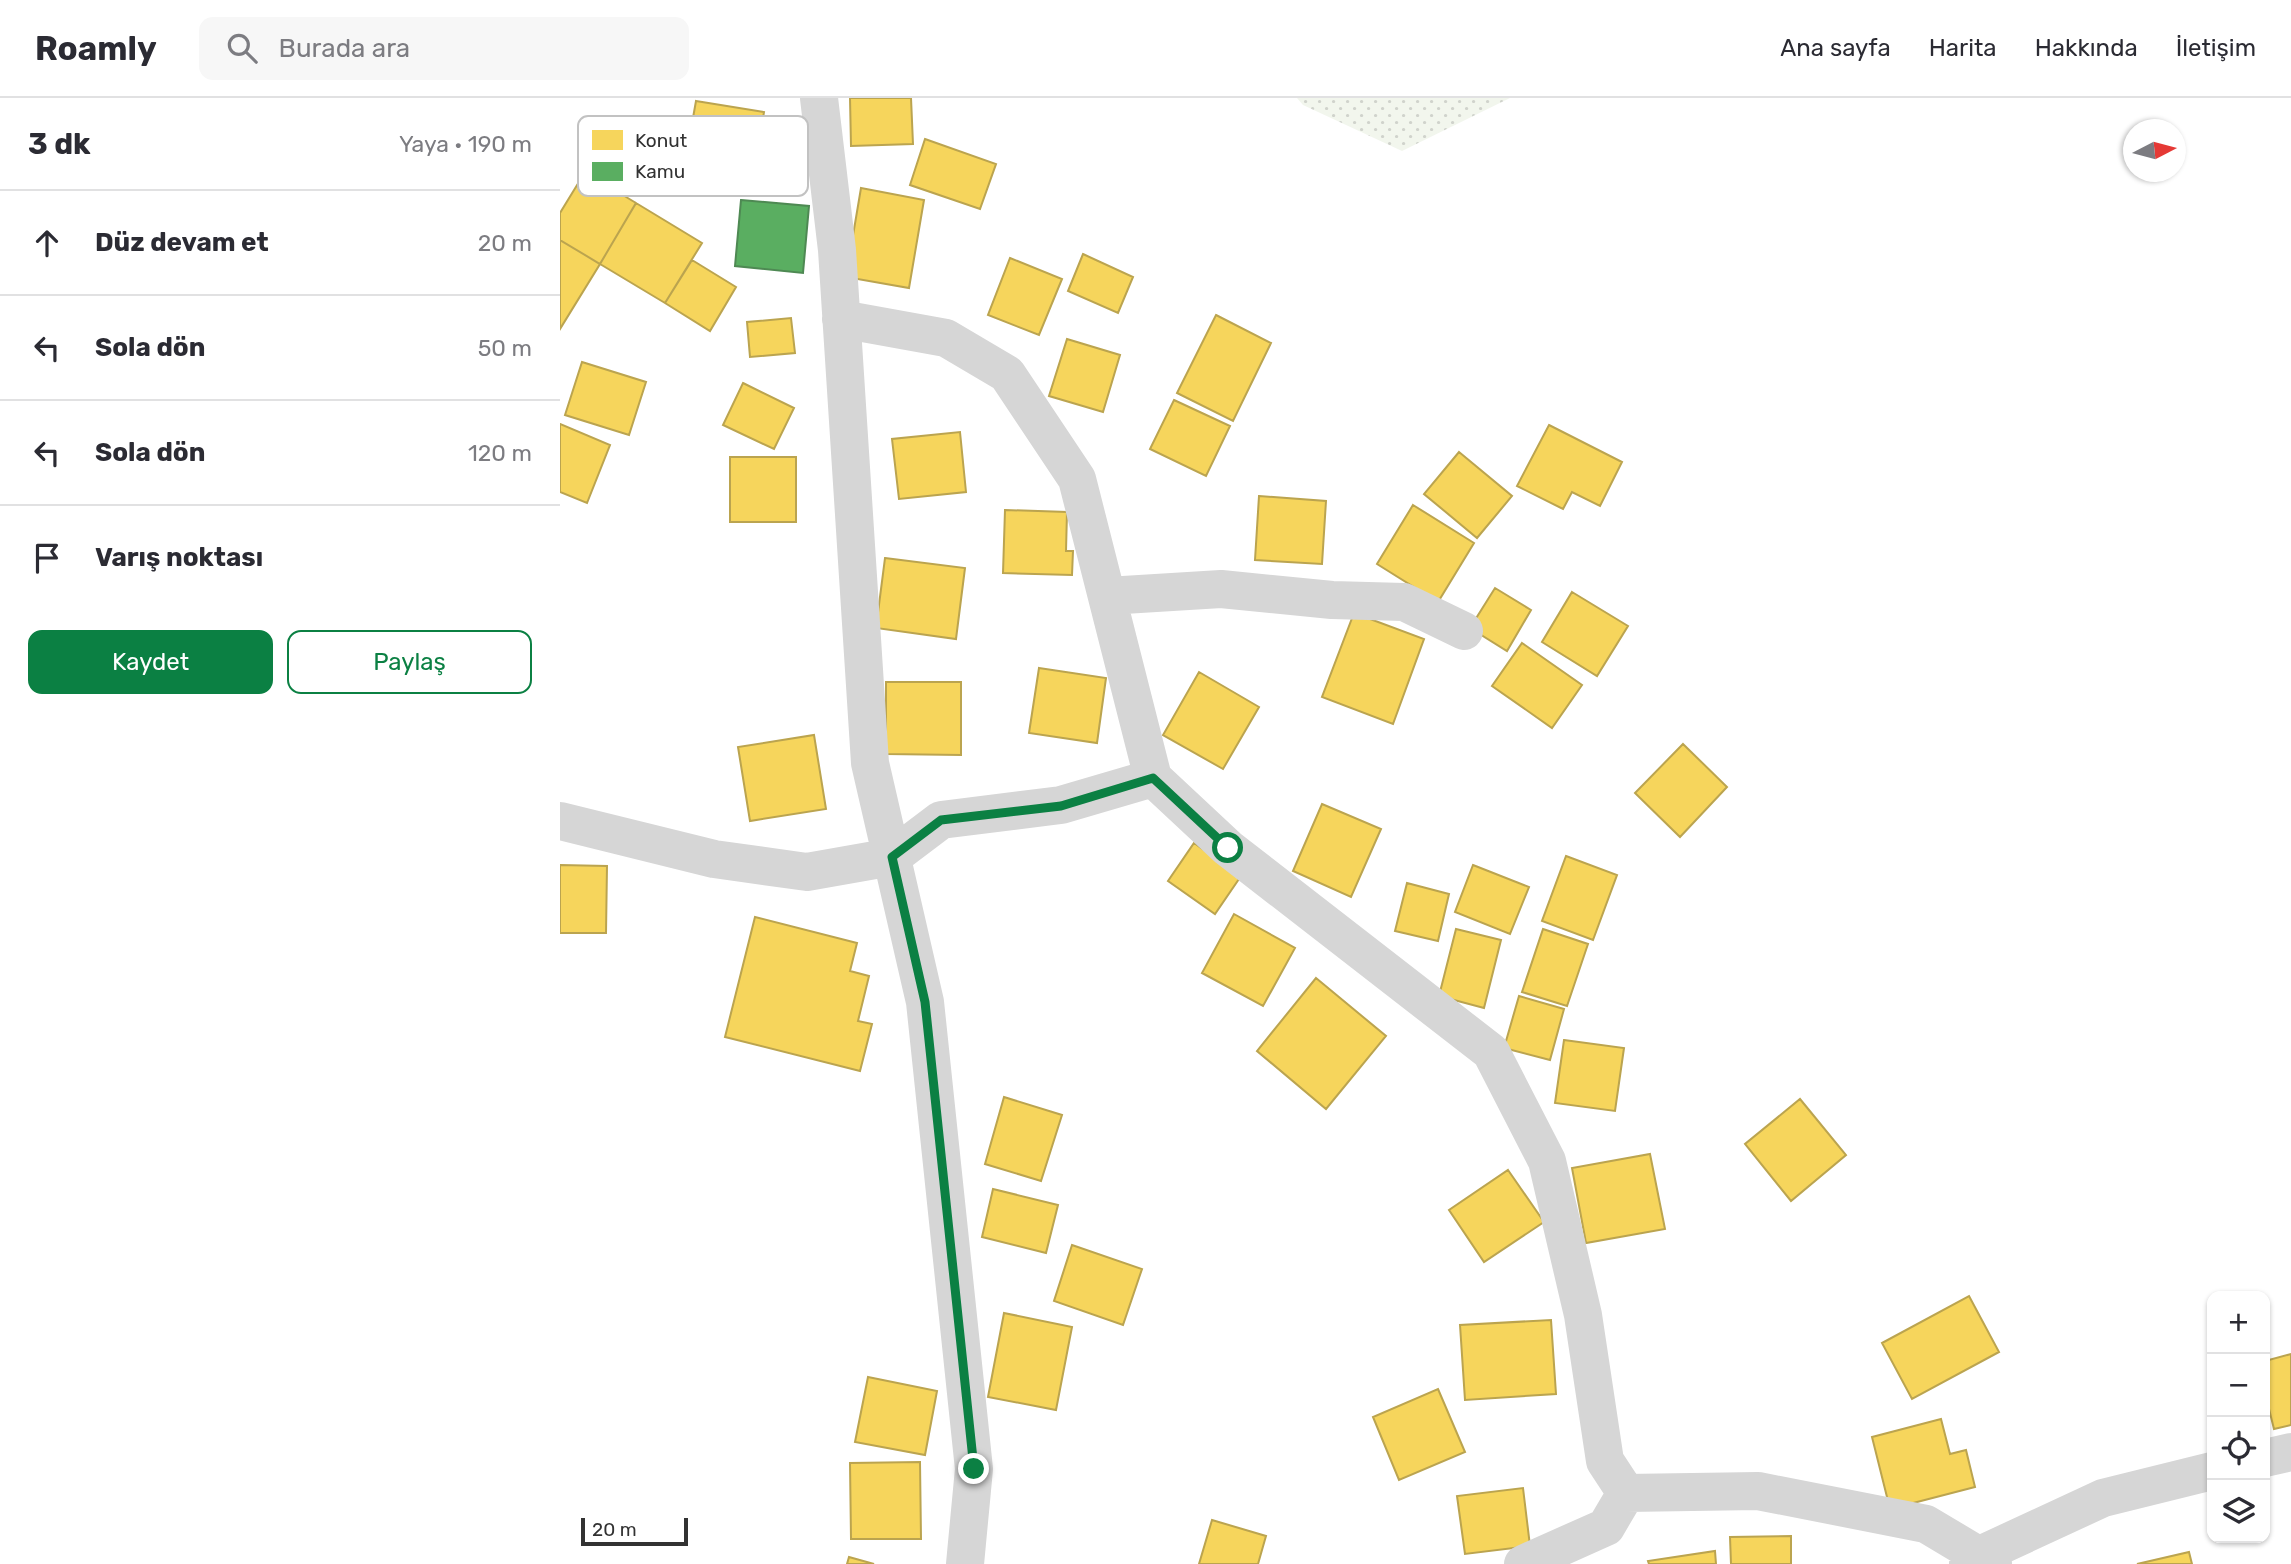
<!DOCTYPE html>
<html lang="tr">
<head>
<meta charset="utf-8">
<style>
  body { margin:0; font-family:Rubik,sans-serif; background:#f7f7f7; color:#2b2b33 }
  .controls { position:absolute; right:21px; bottom:21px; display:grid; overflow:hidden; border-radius:14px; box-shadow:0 2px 5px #0004 }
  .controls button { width:63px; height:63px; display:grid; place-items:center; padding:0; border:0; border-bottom:2px solid #e1e1e2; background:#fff; color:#2b2b33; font:35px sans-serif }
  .compass { position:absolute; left:1563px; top:21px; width:63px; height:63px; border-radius:50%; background:#fff; box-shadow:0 2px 5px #0004; rotate:84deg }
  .scale { position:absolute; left:21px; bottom:18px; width:107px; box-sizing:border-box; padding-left:7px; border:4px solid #323232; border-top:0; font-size:19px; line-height:24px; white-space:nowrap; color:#323232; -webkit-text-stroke:5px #fff; paint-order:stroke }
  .stop { position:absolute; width:21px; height:21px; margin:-16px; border:5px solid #0b8043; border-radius:50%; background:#fff }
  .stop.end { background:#0b8043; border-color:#fff; box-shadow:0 2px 7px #0008 }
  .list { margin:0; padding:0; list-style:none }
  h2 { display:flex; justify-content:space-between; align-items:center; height:91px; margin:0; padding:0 28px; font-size:30px }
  h2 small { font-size:23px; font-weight:400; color:#7c7c81 }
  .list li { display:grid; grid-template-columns:46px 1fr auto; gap:21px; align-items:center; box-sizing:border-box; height:105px; padding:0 28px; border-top:2px solid #e1e1e2 }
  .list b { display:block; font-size:26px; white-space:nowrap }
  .list em { font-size:23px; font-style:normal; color:#7c7c81 }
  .actions { display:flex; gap:14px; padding:21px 28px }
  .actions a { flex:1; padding:16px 0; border:2px solid #0b8043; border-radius:14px; text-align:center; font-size:24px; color:#0b8043 }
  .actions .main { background:#0b8043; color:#fff }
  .icon { flex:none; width:38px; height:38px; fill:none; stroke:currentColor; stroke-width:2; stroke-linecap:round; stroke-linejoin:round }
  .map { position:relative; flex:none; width:1731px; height:1466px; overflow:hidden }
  header { display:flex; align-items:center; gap:42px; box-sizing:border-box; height:98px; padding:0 35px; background:#fff; border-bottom:2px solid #e1e1e2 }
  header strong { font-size:33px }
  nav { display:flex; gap:38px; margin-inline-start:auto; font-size:24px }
  .search { width:490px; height:63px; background:#f7f7f7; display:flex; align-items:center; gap:18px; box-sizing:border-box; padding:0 24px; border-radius:14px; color:#7c7c81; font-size:26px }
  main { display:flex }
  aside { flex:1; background:#fff }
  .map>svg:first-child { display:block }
</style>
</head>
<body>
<header>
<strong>Roamly</strong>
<div class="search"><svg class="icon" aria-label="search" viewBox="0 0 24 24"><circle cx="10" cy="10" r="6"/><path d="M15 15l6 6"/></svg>Burada ara</div>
<nav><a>Ana sayfa</a><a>Harita</a><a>Hakkında</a><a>İletişim</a></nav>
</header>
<main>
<aside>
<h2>3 dk<small>Yaya · 190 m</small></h2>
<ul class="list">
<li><svg class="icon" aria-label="ahead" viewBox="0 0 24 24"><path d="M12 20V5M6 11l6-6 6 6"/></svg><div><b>Düz devam et</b></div><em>20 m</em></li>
<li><svg class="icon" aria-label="left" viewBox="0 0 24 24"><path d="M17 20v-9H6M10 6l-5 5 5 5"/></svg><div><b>Sola dön</b></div><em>50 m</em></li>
<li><svg class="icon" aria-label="left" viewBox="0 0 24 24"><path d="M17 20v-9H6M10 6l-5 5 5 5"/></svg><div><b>Sola dön</b></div><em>120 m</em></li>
<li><svg class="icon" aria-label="arrive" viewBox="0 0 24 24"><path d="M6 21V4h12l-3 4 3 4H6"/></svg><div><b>Varış noktası</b></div></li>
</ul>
<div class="actions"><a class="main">Kaydet</a><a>Paylaş</a></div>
</aside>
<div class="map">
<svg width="1731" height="1466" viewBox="0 0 1731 1466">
  <defs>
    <pattern id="grass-dots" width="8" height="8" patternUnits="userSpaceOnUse" patternTransform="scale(1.75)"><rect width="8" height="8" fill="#f2f6ed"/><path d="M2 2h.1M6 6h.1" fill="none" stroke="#d0d3cc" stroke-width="1.8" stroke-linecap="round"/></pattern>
  </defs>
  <rect width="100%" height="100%" fill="#fff"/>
  <!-- grass -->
  <path fill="url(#grass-dots)" d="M737 0H950L842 53 743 7Z"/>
  <!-- homes -->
  <path fill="#f6d55c" stroke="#bba44f" stroke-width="2" d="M290 0H351L353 46 291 48Z
    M136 3 204 14 192 88 123 76Z
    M365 41 436 66 420 111 350 87Z
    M25 74 76 105 40 166 0 142V115Z
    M301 90 364 102 349 190 286 179Z
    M76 105 142 145 105 205 40 166Z
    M0 142 40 166 0 231Z
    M523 156 573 179 558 215 508 193Z
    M450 160 502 181 479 237 428 217Z
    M132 162 176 189 150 233 105 205Z
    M656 217 711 245 673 323 617 295Z
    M231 220 235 255 190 259 187 224Z
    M507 241 560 257 543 314 489 298Z
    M22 264 86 284 69 337 5 317Z
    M183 285 234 310 214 351 163 327Z
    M614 302 670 328 646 378 590 351Z
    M0 326 50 347 27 405 0 394Z
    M989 327 1062 364 1040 408 1012 394 1003 411 957 388Z
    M400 334 406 394 339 401 332 341Z
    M899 354 952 398 917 440 864 396Z
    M170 359H236V424H170Z
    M699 398 766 403 762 466 695 462Z
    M853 407 914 445 878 504 817 466Z
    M445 412 507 414 506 453H513L512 477 443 475Z
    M325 460 405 470 396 541 316 530Z
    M935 490 971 512 947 553 910 530Z
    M1012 494 1068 528 1037 578 982 544Z
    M794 515 864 541 833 626 762 599Z
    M962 545 1022 587 992 630 932 588Z
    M479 570 546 580 537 645 469 635Z
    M639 574 699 609 663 671 603 637Z
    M326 584H401V657L326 656Z
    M254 637 266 711 190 723 178 649Z
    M1123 646 1167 689 1120 739 1075 695Z
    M762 706 821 731 791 799 733 773Z
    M634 745 681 778 655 816 608 783Z
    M1006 758 1057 777 1033 842 982 823Z
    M0 767 47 768 46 835H0Z
    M913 767 969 789 950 836 895 814Z
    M847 785 889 796 878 843 835 833Z
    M674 816 735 850 703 908 642 875Z
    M195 819 297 845 290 873 309 878 298 923 312 926 300 973 165 939Z
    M896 831 941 842 924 910 879 898Z
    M983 831 1028 846 1007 908 962 894Z
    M756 880 826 938 766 1011 697 953Z
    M959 898 1004 911 990 962 944 950Z
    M1004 942 1064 950 1055 1013 995 1005Z
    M444 999 502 1017 481 1083 425 1066Z
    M1240 1001 1286 1057 1231 1103 1185 1046Z
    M1090 1056 1105 1131 1026 1145 1012 1070Z
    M948 1072 984 1124 924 1164 889 1112Z
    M433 1091 498 1107 486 1155 422 1139Z
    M512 1147 582 1171 563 1227 494 1203Z
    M1409 1198 1439 1254 1352 1301 1322 1245Z
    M444 1215 512 1229 496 1312 428 1299Z
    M991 1222 996 1296 905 1302 900 1227Z
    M1731 1256V1327L1714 1331 1705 1295V1263Z
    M308 1279 377 1293 365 1357 295 1344Z
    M878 1291 905 1354 839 1382 813 1319Z
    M1381 1321 1390 1356 1406 1352 1415 1389 1330 1411 1312 1339Z
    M360 1364 361 1441H291L290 1365Z
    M963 1390 970 1448 905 1456 897 1398Z
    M652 1422 706 1438 698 1466H639Z
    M1231 1438V1466H1171L1170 1439Z
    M1155 1453 1156 1466H1089L1088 1463Z
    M1629 1454 1632 1466H1577Z
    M289 1459 314 1466H287Z"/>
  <!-- public -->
  <path fill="#5aae61" stroke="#4e8953" stroke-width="2" d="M181 102 249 108 243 175 175 168Z"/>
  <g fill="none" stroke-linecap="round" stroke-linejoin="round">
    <!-- minor -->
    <path stroke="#d6d6d6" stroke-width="38" d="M259 0 277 152 310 665 365 904 414 1371 405 1466
      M281 221 386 240 447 276 517 381 593 680 668 750 931 954 987 1063 1023 1217 1045 1363 1066 1395 1198 1393 1366 1426 1433 1466
      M547 498 661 491 772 502 844 504 904 533
      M0 723 154 761 247 774 332 759 381 722 501 707 593 680
      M1705 1360 1731 1354
      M963 1466 1046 1429 1066 1395
      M1408 1466 1420 1457 1543 1400 1652 1373"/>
  </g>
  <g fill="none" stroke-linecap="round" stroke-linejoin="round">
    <!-- route -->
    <path stroke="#0b8043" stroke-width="9" d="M414 1371 365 904 332 759 381 722 501 708 593 680 668 750"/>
  </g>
  <!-- legend -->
  <rect x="18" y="18" width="230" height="80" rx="10" fill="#fff" stroke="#c2c2c2" stroke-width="2"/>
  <rect x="32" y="32" width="31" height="20" fill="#f6d55c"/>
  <rect x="32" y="64" width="31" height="19" fill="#5aae61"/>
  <g font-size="19" fill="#323232">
    <text x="75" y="49">Konut</text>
    <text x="75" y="80">Kamu</text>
  </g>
</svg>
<div class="controls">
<button>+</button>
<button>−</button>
<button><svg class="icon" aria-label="locate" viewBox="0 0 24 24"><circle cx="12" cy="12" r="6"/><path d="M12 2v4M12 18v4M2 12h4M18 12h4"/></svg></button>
<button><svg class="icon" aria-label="layers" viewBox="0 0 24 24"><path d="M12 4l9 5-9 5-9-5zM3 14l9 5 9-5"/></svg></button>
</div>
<svg class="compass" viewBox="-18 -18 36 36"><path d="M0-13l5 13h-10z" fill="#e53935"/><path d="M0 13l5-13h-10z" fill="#7c7c81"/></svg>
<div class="scale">20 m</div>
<div class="stop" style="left:668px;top:750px"></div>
<div class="stop end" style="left:414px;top:1371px"></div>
</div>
</main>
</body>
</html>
